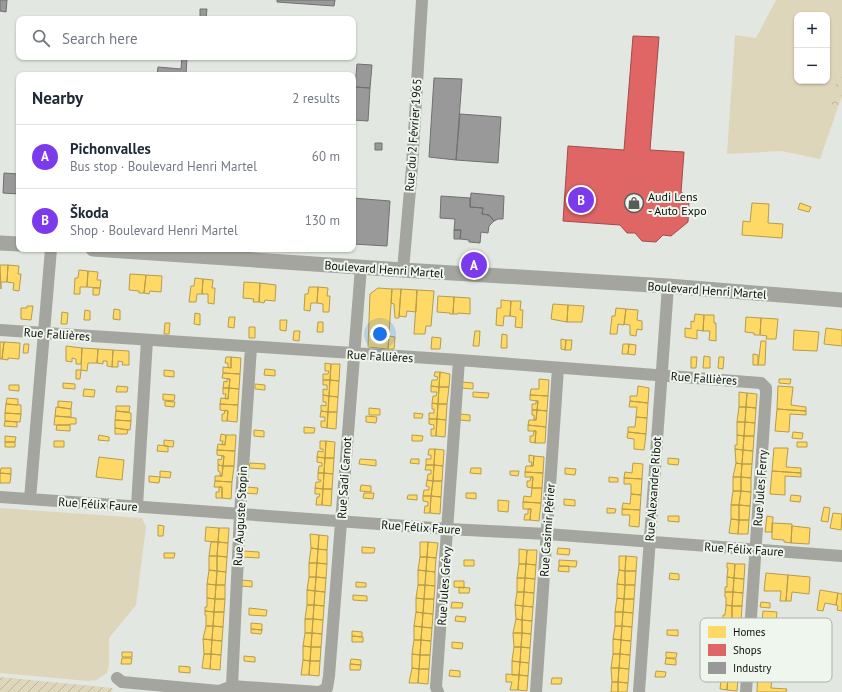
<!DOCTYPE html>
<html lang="en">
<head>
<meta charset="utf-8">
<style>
  body { margin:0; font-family:"PT Sans",sans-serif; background:#f2f2f3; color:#1f2937 }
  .controls { position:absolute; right:12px; top:12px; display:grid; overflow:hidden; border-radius:8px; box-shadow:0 1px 3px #0004 }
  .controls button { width:36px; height:36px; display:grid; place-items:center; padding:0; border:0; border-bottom:1px solid #e0e1e3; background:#fff; color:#1f2937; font:20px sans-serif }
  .you { position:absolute; left:380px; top:334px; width:14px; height:14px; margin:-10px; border:3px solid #fff; border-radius:50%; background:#1a73e8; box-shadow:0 0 0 6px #1a73e833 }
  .badge { display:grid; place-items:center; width:26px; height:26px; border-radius:50%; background:#7c3aed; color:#fff; font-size:13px; font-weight:700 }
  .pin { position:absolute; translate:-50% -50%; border:2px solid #fff; box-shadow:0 1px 4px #0006 }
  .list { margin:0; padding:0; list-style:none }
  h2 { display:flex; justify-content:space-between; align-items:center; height:52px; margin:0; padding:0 16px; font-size:17px }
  h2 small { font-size:13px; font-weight:400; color:#747a83 }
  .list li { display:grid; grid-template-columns:26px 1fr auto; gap:12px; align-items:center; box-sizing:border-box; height:64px; padding:0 16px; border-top:1px solid #e0e1e3 }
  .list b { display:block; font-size:15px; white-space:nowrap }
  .list p { margin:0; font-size:13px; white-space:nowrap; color:#747a83 }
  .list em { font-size:13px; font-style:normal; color:#747a83 }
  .icon { flex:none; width:22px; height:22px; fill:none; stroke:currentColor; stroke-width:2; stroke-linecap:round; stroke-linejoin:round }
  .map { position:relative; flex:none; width:842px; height:692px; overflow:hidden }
  .search { position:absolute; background:#fff; box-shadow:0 1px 3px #0004; left:16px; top:16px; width:340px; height:44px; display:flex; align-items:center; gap:10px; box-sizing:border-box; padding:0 14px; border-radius:8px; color:#747a83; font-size:15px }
  .panel { position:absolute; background:#fff; box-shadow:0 1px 3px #0004; left:16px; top:72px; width:340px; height:180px; border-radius:8px }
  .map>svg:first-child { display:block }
</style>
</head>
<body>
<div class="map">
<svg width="842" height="692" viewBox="0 0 842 692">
  <defs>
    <pattern id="forest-crowns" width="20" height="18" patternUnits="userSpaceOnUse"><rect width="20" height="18" fill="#ded6ba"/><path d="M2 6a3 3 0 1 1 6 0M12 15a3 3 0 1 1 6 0" fill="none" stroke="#bdb69f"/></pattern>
    <pattern id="garden-furrows" width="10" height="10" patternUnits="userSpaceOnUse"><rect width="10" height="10" fill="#ded6ba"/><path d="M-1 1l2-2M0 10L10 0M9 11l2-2" fill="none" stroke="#bdb69f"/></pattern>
  </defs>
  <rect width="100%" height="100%" fill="#e2e7e1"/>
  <!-- green -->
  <path fill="#ded6ba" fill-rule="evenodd" d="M776 0H842V67L830 103 838 107 820 159 781 151 727 154 735 35 756 38ZM797 15H827V81H797Z
    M0 508 142 518 146 527 136 605 109 638V665L107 673 96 680 88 681 0 673Z"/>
  <!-- forest -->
  <path fill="url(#forest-crowns)" d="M842 67V97L838 107 829 103Z"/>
  <!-- garden -->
  <path fill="url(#garden-furrows)" d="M0 677 113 688 112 692H0Z"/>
  <!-- homes -->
  <path fill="#ffd966" stroke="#b69c4b" d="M752 203 769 204 768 223 783 224 782 238 742 235 743 221 750 222Z
    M800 203 811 207 809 212 798 209Z
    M0 265H8L7 282H1V289Z
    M8 265 19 266 18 274H21L19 291 13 290 14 283 7 282Z
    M79 270 88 271 87 287H80V294H74L75 278H78Z
    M88 271 98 272 97 280H101L100 288 87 287Z
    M130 274 146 275 144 293H139V291L129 290Z
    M146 275 162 276 161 292 150 291 149 294 144 293Z
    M195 278 203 279 202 294H197L196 302H189L191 286H194Z
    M203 279 213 280 212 288H215L214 304 208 303V294H202Z
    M244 282 260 283 259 302H253L254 299 243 298Z
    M260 283 276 285 275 301 265 300 264 303 259 302Z
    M309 287H318L317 303H311L310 311 304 310 305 294H308Z
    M318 287 328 288 327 296H330L329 312H323V304L317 303Z
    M93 288H100L99 295H93Z
    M378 288 392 289 388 349 368 347 370 294Z
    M392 289H401L399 318H395L394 304 391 303Z
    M401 289 417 290 416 312 407 311 406 317 399 316Z
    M417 290 434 291 431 326H426L425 334H414Z
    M438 296 454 297 453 314H450V313L437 312Z
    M454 297 470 298V314L458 313V314H453Z
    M501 300 511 301 510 316H504L503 326 496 325 497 308H501Z
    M511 301H521L520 310H523L522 328 515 327 516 317 510 316Z
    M553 304 568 305 567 322 551 319Z
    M568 305 584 306 582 322H567Z
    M27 306H33L31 320 21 319V308H27Z
    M616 308 626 309 624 325 618 324 617 334H610L612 316H615Z
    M114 309 120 310V320L113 319Z
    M626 309 638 310 637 320 642 321V330L637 329 636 336 630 335V325L624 324Z
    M85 310 90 311V320H84Z
    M62 312 68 313 67 324H61Z
    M195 313 200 314V325L194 324Z
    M695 314 704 315 703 331 697 330V339L685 337V328L691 329V321L694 322Z
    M704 315H714V323H716V341L709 340 710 331H703Z
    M229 317H235L234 328 228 327Z
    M746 317 761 318 760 335H754V333L745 332Z
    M761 318 778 319 776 339H766L767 336 760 335Z
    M280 320H287L286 331 280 330Z
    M318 322H323V332H317Z
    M165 323H170L169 334H164Z
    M249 327H255V338H249Z
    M826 328 842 330V346L824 344Z
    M794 330 819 332 817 351 793 350Z
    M294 331H300L299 341 293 340Z
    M475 331H480L479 346H473Z
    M502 334 507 335V348H501Z
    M389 336 395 337 394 349H388Z
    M432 337 441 338 440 349H431Z
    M561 339 566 340 565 350 561 349Z
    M566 340H572L571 350H565Z
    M761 341H766L765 365H758Z
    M0 342H4L2 359H0Z
    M4 342 20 343 19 359 8 358V360L2 359Z
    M24 344H29L28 353H23Z
    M623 344H629L628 354H622Z
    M629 344 636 345 635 355 628 354Z
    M66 346 82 348 81 364H76V359L72 358V362L66 361Z
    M82 348 98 349 97 363H88L87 371 81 370Z
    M98 349 113 350 112 367 107 366V361H103V364L97 363Z
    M113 350 129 351V365H122L123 362 118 361V367H112Z
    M753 354 758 355V365H753Z
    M704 356 710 357V368H703Z
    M226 357H231V368L228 367V363H225Z
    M231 357 241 358 240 374 223 373V367L231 368Z
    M691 357H697L696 368H691Z
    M719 357H724L723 369 718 368Z
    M325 363 331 364 330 380H323V374H328L329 371H325Z
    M331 364H340L339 381 330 380Z
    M265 369 275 370V376L264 375Z
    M76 370H81L80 379H76Z
    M164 370 174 371V377L164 376Z
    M435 372H440L439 387 431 386 432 380H437L438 377 434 376Z
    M440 372 450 374 449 387H439Z
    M223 373 240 374 239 389 229 388 230 379 222 378Z
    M227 379H230L229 388H223L224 381 227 382Z
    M539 379 549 380 548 396 530 395 531 389H539Z
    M779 379H791L790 384 779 383Z
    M323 380H330L329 396 323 395V389L327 390V385H323Z
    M330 380 339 381 338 397 329 396Z
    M462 382 473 383V389L462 388Z
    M63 383 75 384V389L63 388Z
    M255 384 265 385V390L255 389Z
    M9 385H19V391L9 390Z
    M117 386 128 387 127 392H116Z
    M431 386 439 387 438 404 432 403 433 396H436L437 392H431Z
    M638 386 649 388 648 403 630 401V396H637Z
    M778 386 793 387 791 405 806 407V411L777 409Z
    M439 387H449L447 404H438Z
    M223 388H229L228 399 225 398 226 394H223Z
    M229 388 239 389 238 405 220 404 221 398 228 399Z
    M84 389 95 390 94 397 83 396Z
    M473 392 489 393 488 398 473 397Z
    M739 392 747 393 746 407H739Z
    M747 393 757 394 756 408 746 407Z
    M163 394 175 395 174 401 163 400Z
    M323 395 329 396 328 412 321 411V405L326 406V402H323Z
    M530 395 548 396 547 411 537 410 538 401 530 400Z
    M329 396 338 397 337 412H328Z
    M7 398 18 399V405L6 404Z
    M58 401 72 402 71 409 58 407Z
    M165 401 175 402 174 407 165 406Z
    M536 401H538L537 410H532V404H536Z
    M630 401 648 403 647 418 636 417 637 407H629Z
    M432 403 438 404 437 419H429V413H434V409H432Z
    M6 404 21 405V414L5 413Z
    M220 404 238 405 237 422 227 421 228 411 220 410Z
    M438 404H447L446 420 437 419Z
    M116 406H130L129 412 116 411Z
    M56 407 71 409V417L55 416Z
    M739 407H746L745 422H737Z
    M746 407 756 408 755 423 745 422Z
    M369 408 380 409V415H369Z
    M777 409 806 411V415L790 414 789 432 775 431Z
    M225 410 228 411 227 421H222V414H224Z
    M532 410H537L536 420H534V415H532Z
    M537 410 547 411 546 427 528 425 529 420H536Z
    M116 411 131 413V421L115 420Z
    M321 411 328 412 327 428 321 427V421H325V417H320Z
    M328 412H337L336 429 327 428Z
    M5 413 21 414 20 422 5 421Z
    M414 413 423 414 422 418H414Z
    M460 414 470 415V421L460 420Z
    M55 416 76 418V424H70V425H54Z
    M366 416 377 417 376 423 366 422Z
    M636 417 647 418 646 434 628 432V427H635Z
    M429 419H437L436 436H431V429H434V425L429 424Z
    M437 419 446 420 445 437 436 436Z
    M115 420 131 421 130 430 115 428Z
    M5 421 17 422V427L4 426Z
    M737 422H745L744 436 737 435Z
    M745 422 755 423 754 436H744Z
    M57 425H70V431L56 430Z
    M528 425 546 427 545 443H535L536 431H528Z
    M304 427 315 428 314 433H304Z
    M115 428 128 430 127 434H115Z
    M254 430 264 431V437L254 436Z
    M534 431H536L535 443 530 442V436H533Z
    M628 432 646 434 644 450 634 449V439L627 438Z
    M793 432 803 433 802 439 792 438Z
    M221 434 226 435 225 445 222 444 223 441H220Z
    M99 435 109 437V441L98 440Z
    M226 435H236L235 451 217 450 218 444 225 445Z
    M412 435 423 436 422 441H412Z
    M737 435 744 436 743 450 735 449V445H737Z
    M5 436 16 437 15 442H5Z
    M744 436H754L753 451 743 450Z
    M164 440 174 441 173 447 164 446Z
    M54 441H64V447H54Z
    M320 441H326L325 458 317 457 318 451 323 452V449H320Z
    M326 441 335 442 334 458H325Z
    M5 442H15V447H5Z
    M797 442H807V447H797Z
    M158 445 168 446V452L157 451Z
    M774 448H788L786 467 801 468V473L772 471Z
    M429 449H435L434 465H426V459H431V455H428Z
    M435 449 444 450 443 466 434 465Z
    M735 449 743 450 742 464 736 463Z
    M217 450 235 451 234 466H223L224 456 217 455Z
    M743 450 753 451 752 464H742Z
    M529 455 534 456 533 466H531L532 462H529Z
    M222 456H224L223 466 218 465V459L221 460Z
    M534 456 544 457 543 473 525 472 526 466H533Z
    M99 457 124 460 122 480 96 477Z
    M317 457 325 458 324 473H318L319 466H322V463L317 462Z
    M325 458H334L333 474 324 473Z
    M668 458 679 459 678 465 668 464Z
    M360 459 376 460V466L359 464Z
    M411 459H419V464L410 463Z
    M250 463 265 464V469L249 468Z
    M633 463 643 464 642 479 624 478 625 472 632 473Z
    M736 463 742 464 741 477H733Z
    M742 464H752L751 478 741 477Z
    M218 465 223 466 222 476H220V472L218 471Z
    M426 465H434L433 481 427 480 428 474H431V470H425Z
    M434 465 443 466 442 481H433Z
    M223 466H234L232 482 215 481V476H222Z
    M1 468H11V474L0 473Z
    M471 468H481V474L470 473Z
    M565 468 576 469 575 475 565 474Z
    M160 471 171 472 170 478 160 477Z
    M510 471H519L518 476 510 475Z
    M772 471 801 473V477L785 476V495L770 494Z
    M525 472 543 473 542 488H532L533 477H525Z
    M0 473 11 474 10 483H0Z
    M318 473H324L323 489 315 488 316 482H320L321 480H318Z
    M324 473 333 474 332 489H323Z
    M149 476 160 477 159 483 149 482Z
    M531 477H533L532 488 527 487V481H530Z
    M609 477 618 478V482H609Z
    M733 477H741V491H733Z
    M741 477 751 478V492L741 491Z
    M624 478 642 479 641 495 631 494V484H624Z
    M427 480 433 481 431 496H423L424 490H429V487L426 486Z
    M215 481 232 482 231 499 222 498V487H214Z
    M433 481H442L441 497 431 496Z
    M361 485 371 486V492L360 491Z
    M219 487H222V498H216V492H219Z
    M246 487 258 488 257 494 245 493Z
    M315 488 323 489 322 505H316L317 497H319L320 494H315Z
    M532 488H542L541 503 523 502 524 496 531 497Z
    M323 489H332L331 506 322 505Z
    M733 491H741L739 505H731Z
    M741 491 751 492 750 506 739 505Z
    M364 493H374L373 499 363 498Z
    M466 493H476V499L466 498Z
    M631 494 641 495 640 510 622 509 623 503 630 504Z
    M408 495H417V500L407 499Z
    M791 495 801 496 800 502 790 501Z
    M423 496H431L430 513H424L425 506H428V502L423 501Z
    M431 496 441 497 440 514 430 513Z
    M564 499 575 500V506L564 505Z
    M498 500 509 501 508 512 498 511Z
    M523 502 541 503 539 521 530 520 531 509H523Z
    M731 505H739V520L731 519Z
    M739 505 750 506 749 520H739Z
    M824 507 830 508 828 522 821 521Z
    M607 508 616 509 615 513H607Z
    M528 509H531L530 520H524L525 514H528Z
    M622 509 640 510 639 527 629 526 630 515H622Z
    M833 513 842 514 841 530 830 528Z
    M668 516H679V522L668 521Z
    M767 516 773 517 772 532H765Z
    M731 519 739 520 738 534 729 533Z
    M739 520H749L748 534H738Z
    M772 523 792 524 791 543 784 542V540L772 539Z
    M158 525 164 526 163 536H158Z
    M792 526 810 528 809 544 791 543Z
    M206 527 219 528 218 542 205 541Z
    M219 528H229L228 543 218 542Z
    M310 534 319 535 318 549 311 548Z
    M319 535 328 536 327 550 318 549Z
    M211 542H218L217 556H209Z
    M218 542 228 543 227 557 217 556Z
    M420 542H428L427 557H420Z
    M428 542 438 543 436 558 427 557Z
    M362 547 375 548 374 553H362Z
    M311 548 318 549 317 563H309Z
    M558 548 570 549 569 555 557 554Z
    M318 549 327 550V564L317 563Z
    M519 549 527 550 526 564H519Z
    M527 550H537L536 565 526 564Z
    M243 551 259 552V558L243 557Z
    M164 553H175L174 558H164Z
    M209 556H217V571L209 570Z
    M217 556 227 557 226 572 217 571Z
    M619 556H626L625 571 619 570Z
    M626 556 637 557 636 571H625Z
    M420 557H427L426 571 418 570Z
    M427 557 436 558 435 572 426 571Z
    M464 560H474V566H464Z
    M559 560 577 561 576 567 559 566Z
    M309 563H317L316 577H309Z
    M317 563 327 564 326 578 316 577Z
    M727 563 735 564 734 578 727 577 728 568H727Z
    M519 564H526L525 578H517Z
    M526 564 536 565 535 579 525 578Z
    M735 564H745L744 579 734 578Z
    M559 566H569V572L558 571Z
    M209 570 217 571 216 585 207 584Z
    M418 570 426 571 425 585H418Z
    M619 570 625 571V585L617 584Z
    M217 571 226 572 225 585H216Z
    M426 571 435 572V586L425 585Z
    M625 571H636L635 585H625Z
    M670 573 679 574V580L669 579Z
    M766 573 788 575 786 601H780L781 591H764Z
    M788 575 810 577 809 594 792 592 791 601H786Z
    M309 577H316L315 591 307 590Z
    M316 577 326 578 325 592 315 591Z
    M727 577 734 578 733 592H725V587H727Z
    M517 578H525L524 592H517Z
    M525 578 535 579 534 593 524 592Z
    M734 578 744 579 743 593 733 592Z
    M241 580 252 581V587L241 586Z
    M454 581H464V588L454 587Z
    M356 582 366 583V587H356Z
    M207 584 216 585 215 599 207 598Z
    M617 584 625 585 624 599 617 598Z
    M216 585H225V599H215Z
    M418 585H425L424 599 416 598Z
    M425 585 435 586 434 599H424Z
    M625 585H635L634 599H624Z
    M459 587 470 588 469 593H459Z
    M307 590 315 591 314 605H307Z
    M820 590 838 593 836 605 825 603 823 611 817 610Z
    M315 591 325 592 324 606 314 605Z
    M517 592H524L523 606 515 605Z
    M524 592 534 593 533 607 523 606Z
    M725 592H733L732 606 726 605V597H725Z
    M733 592 743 593 742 606H732Z
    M838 593 842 594V611L837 610 838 606 836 605Z
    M353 595 367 596V601L353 600Z
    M207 598 215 599 214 612 205 611V607H207Z
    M416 598 424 599 423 613 416 612Z
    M617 598 624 599 623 612H615Z
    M215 599H225L224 612H214Z
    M424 599H434L433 614 423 613Z
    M624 599H634L633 613 623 612Z
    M452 602 463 603 462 608H451Z
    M761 602 770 603V608L760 607Z
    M307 605H314L313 619H305Z
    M314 605 324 606 323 620 313 619Z
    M515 605 523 606 522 620 516 619Z
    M726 605 732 606V620L723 619V615H725Z
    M523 606 533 607 532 621 522 620Z
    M732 606H742L741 621 732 620Z
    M249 608 267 610 266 616 249 615Z
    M205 611 214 612 213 626H206V615H205Z
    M763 611 777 612 775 631 791 632 790 636 761 634Z
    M214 612H224L223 627 213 626Z
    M416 612 423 613 422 627 414 626Z
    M615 612H623L622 626H615Z
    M623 612 633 613 632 627 622 626Z
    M423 613 433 614 432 628 422 627Z
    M456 616 466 617 465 622 455 621Z
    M305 619H313L312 633H305Z
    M313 619 323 620 322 634 312 633Z
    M516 619 522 620V633H513Z
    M522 620 532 621 531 634 522 633Z
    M251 623 262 624V630L251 629Z
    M206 626H213L212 640 203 639Z
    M213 626 223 627 222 641 212 640Z
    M414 626 422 627 421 640H414Z
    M615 626H622L621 640 613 639Z
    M622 626 632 627 631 641 621 640Z
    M422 627 432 628 431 641 421 640Z
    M251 629 262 630 261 634 251 633Z
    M667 630H678V636L667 635Z
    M352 631 362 632V637L352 636Z
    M305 633H312L311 647 303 646Z
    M312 633 322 634 321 647H311Z
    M513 633H522L521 647H514Z
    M522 633 531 634 530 648 521 647Z
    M352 636 363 637V642H352Z
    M203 639 212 640 211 654H204Z
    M613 639 621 640 620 654H613Z
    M212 640 222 641 221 655 211 654Z
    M414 640H421L420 655 412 654Z
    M421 640 431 641 430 655H420Z
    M621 640 631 641 630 655 620 654Z
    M452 642 463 643 462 649 452 648Z
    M303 646 311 647 310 661 303 660Z
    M311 647H321L320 661H310Z
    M514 647H521L520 662 512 661Z
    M521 647 530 648 529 663 520 662Z
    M122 652H132V657H122Z
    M666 652 677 653 676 658H666Z
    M204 654H211L210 669 202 668Z
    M211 654 221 655 220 670 210 669Z
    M412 654 420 655 419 669 412 668Z
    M613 654H620L619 668H611Z
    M620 654 630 655 629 669 619 668Z
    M420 655H430L429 669H419Z
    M244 656 255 657V662L244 661Z
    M122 658H132L131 664H121Z
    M666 658 676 659V665L665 664Z
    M351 659 361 660V665L350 664Z
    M303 660 310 661 309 675H301Z
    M310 661H320L319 676 309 675Z
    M512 661 520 662 519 675H512Z
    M520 662 529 663 528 676 519 675Z
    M350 664 361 665 360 670H350Z
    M179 666 190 667V673L179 672Z
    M412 668 419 669 418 683H409Z
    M611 668H619L618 682H612Z
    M619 668 629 669 628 683 618 682Z
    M758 668 773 670 771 688 787 689 786 692H757Z
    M419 669H429L428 684 418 683Z
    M450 670 460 671V677L449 676Z
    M656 671 666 672 665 677H655Z
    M506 674 519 675 518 690H510L512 682H506Z
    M519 675 528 676 527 691 518 690Z
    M719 675 728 676 727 690 720 689 721 681H719Z
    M728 676 738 677 737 691 727 690Z
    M552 678H562L561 684H551Z
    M612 682H618V692H611Z
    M618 682 628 683 627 692H618Z"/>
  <!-- shops -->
  <path fill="#e06666" stroke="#a14c4b" d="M633 36 659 37 650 150 684 152 681 193H683L689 201 688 222 671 236 663 235 656 242 642 241 635 233H627L620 225 563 221 568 146 624 150Z"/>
  <!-- industry -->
  <path fill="#999" stroke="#6f706f" d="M0 0H7L6 12 0 11Z
    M277 0H335L334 6 277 2Z
    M200 9H207L206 19H200Z
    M182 57H187L186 75H157L158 67 181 69Z
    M357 64 372 65 370 88 355 87Z
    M434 78 462 79 456 160 429 157Z
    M355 87 370 88 368 121 353 120Z
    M460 114 501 117 498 163 456 160Z
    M375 143H382V150H375Z
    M4 173 19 174V194L3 193Z
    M471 193 504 196 503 219H498L494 221 489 215 482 214 483 208 470 207Z
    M441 196 470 198V207L483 208 482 214 489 215 494 221 489 226 488 233 481 232 480 243 469 242V240L460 239 461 230H454L455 219 440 218Z
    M353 198 390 201 387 246 353 244Z
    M454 230H461L460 239H454Z"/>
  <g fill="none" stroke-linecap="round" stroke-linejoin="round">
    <!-- minor -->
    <path stroke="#a3a59e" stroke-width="12" d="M403 270 412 167 422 0
      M0 330 459 360 761 383 766 388V393L746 692
      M0 497 186 510 448 529 547 534 842 556
      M30 499 51 249
      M137 506 147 340
      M117 678 122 682 219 691 232 686 319 692
      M232 686 240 514 251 347
      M320 692 327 688 329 676 361 267
      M438 692 436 687 459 360
      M536 692 558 368
      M639 692 668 286"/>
    <!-- tertiary -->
    <path stroke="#a3a59e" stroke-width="15" d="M0 243 19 244
      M93 249 403 270 668 286 842 300"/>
  </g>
  <!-- icons -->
  <defs>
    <symbol id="shop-ring" viewBox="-11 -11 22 22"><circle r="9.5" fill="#eff6ed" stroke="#585b57" stroke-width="1.5"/><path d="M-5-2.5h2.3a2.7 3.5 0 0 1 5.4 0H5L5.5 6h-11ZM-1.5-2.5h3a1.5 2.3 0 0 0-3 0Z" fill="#585b57"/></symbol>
  </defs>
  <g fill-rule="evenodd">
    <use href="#shop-ring" x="623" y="192" width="22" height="22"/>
  </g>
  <g text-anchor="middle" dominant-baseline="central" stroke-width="4" stroke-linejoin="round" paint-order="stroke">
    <!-- street labels -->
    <g font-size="12" fill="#0d0f0c" stroke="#eff6ed">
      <text transform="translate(413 135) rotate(-86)">Rue du 2 Février 1965</text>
      <text transform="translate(384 269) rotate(4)">Boulevard Henri Martel</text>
      <text transform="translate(707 290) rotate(4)">Boulevard Henri Martel</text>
      <text transform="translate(57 334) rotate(4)">Rue Fallières</text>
      <text transform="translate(380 356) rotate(3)">Rue Fallières</text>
      <text transform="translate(704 378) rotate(4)">Rue Fallières</text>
      <text transform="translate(344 478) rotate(-86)">Rue Sadi Carnot</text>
      <text transform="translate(760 488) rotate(-86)">Rue Jules Ferry</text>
      <text transform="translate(653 489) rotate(-86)">Rue Alexandre Ribot</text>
      <text transform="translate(98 504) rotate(4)">Rue Félix Faure</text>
      <text transform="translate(240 516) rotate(-87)">Rue Auguste Stopin</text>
      <text transform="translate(421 527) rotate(4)">Rue Félix Faure</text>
      <text transform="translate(547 530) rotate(-86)">Rue Casimir Périer</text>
      <text transform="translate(744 549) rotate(4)">Rue Félix Faure</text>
      <text transform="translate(444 586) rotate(-86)">Rue Jules Grévy</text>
    </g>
    <!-- poi labels -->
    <g font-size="12" fill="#0d0f0c" stroke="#eff6ed" text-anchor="start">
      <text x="648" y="196">Audi Lens<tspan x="648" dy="14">- Auto Expo</tspan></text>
    </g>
  </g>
  <!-- legend -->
  <rect x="700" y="618" width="132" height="64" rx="6" fill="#eff6ed" stroke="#abb1aa" stroke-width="1"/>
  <rect x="708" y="626" width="18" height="12" fill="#ffd966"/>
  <rect x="708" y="644" width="18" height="12" fill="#e06666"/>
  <rect x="708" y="662" width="18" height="12" fill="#999"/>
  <g font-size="11" fill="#0d0f0c">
    <text x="733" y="636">Homes</text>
    <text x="733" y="654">Shops</text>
    <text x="733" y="672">Industry</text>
  </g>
</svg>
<div class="controls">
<button>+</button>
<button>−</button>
</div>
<div class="you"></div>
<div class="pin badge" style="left:474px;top:265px">A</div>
<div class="pin badge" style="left:581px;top:200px">B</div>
<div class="search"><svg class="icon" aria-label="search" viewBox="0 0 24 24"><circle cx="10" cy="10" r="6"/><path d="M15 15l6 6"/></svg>Search here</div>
<section class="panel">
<h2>Nearby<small>2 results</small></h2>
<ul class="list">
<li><span class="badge">A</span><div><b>Pichonvalles</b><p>Bus stop · Boulevard Henri Martel</p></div><em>60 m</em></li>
<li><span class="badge">B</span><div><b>Škoda</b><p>Shop · Boulevard Henri Martel</p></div><em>130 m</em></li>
</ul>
</section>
</div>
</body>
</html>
